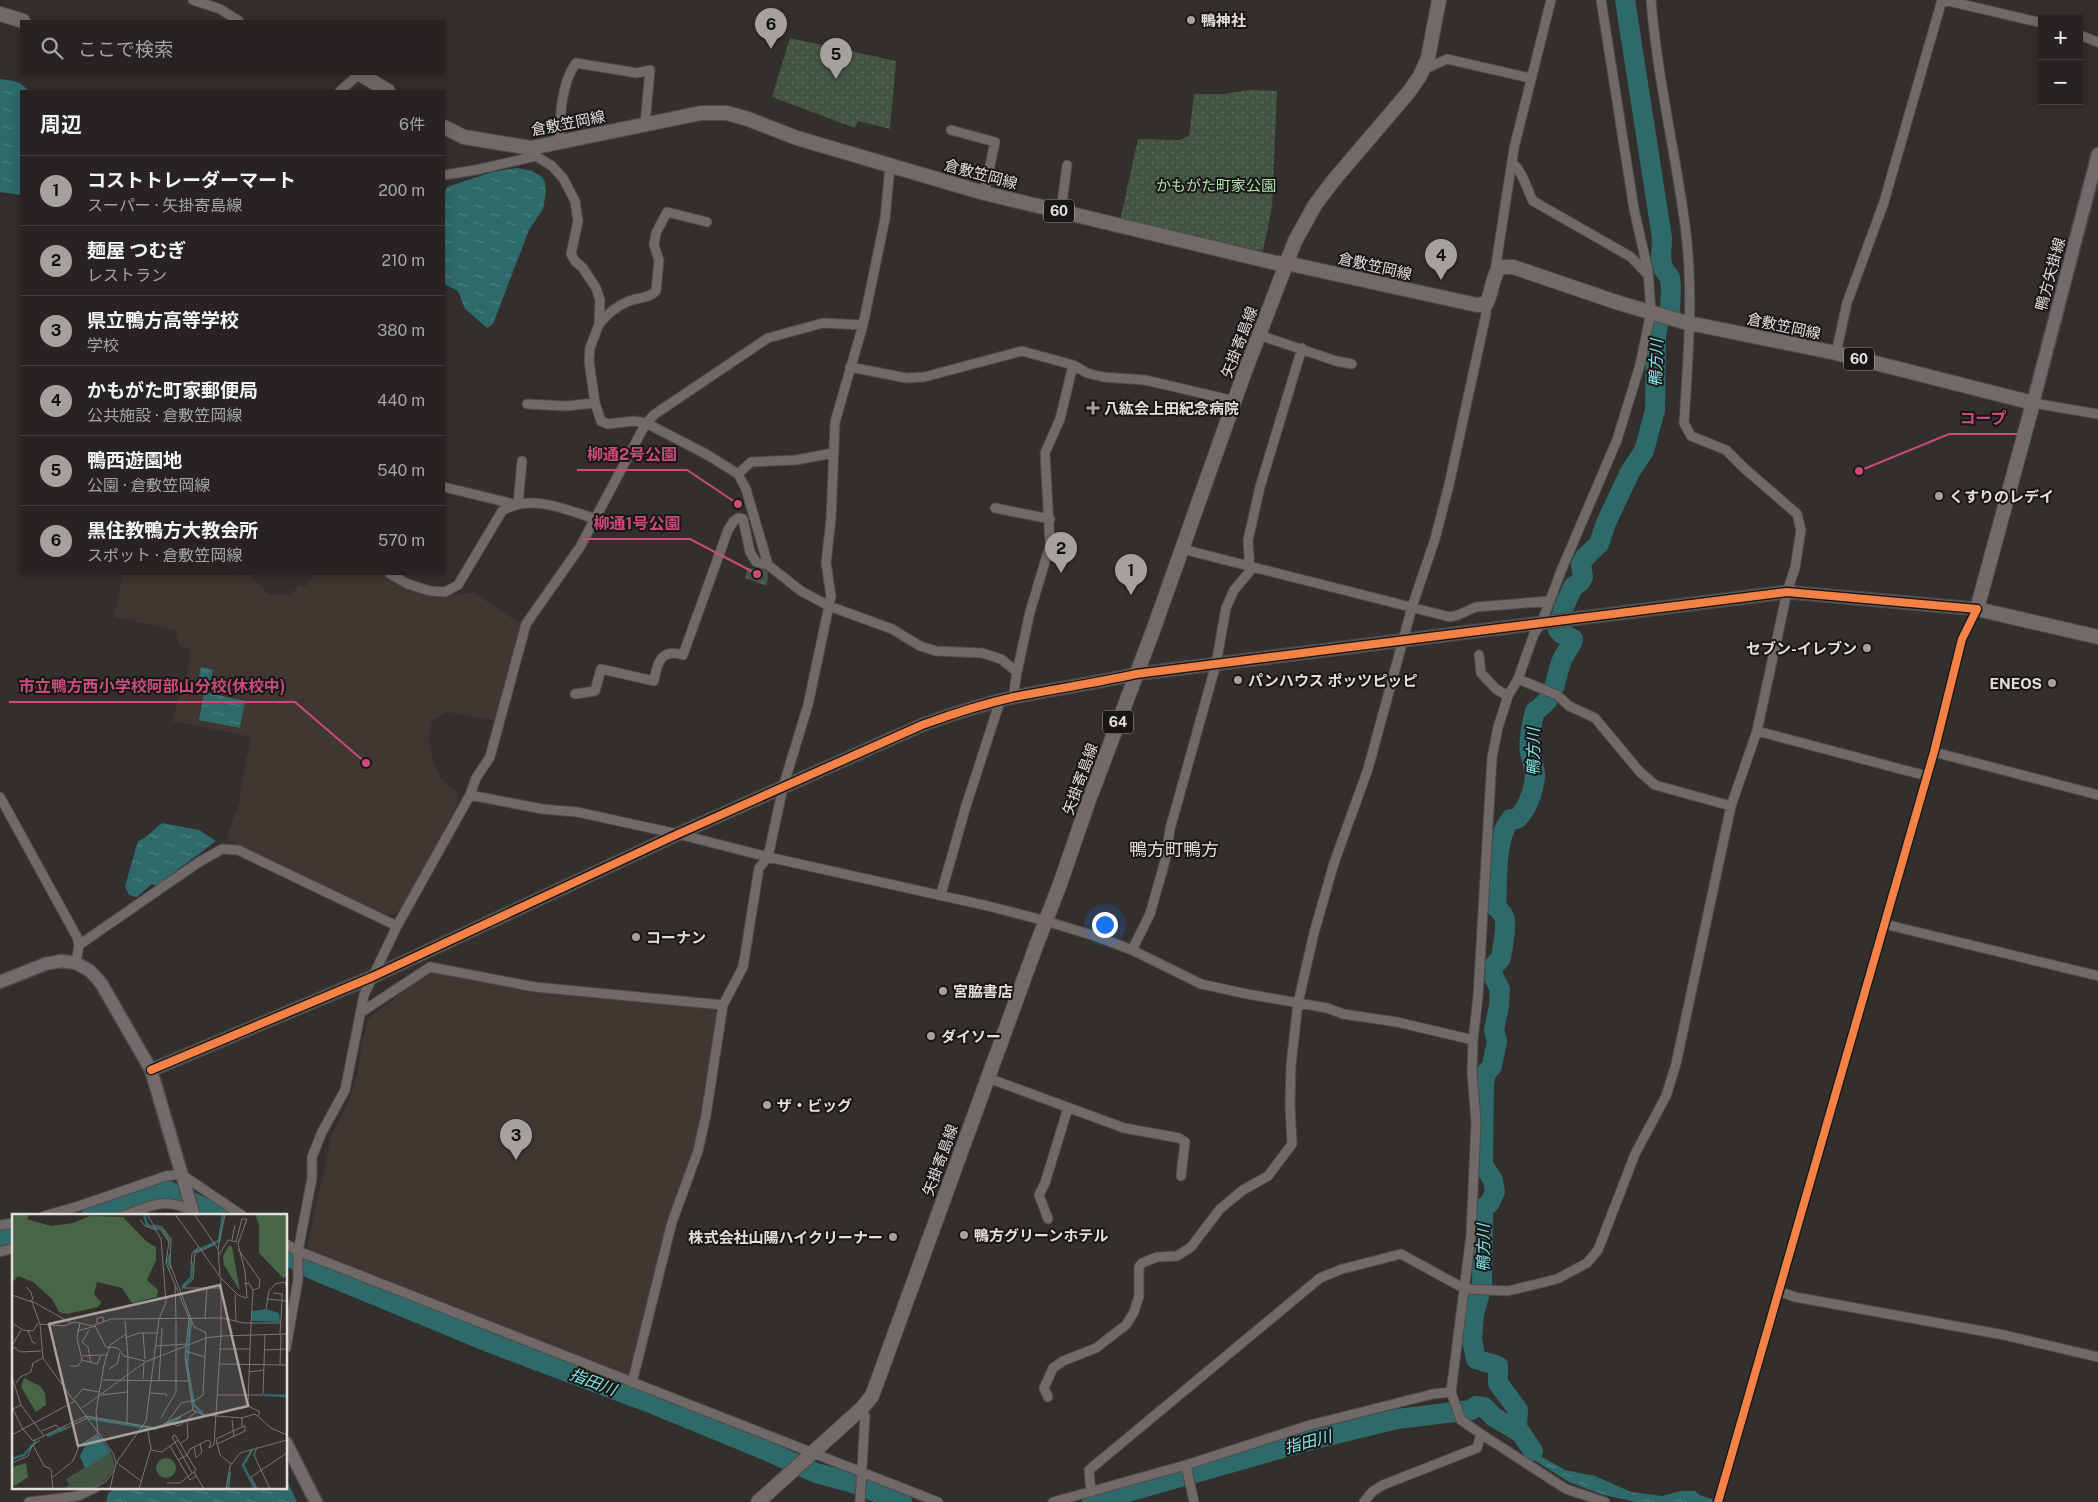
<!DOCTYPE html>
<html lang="ja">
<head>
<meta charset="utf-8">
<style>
  body { margin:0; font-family:"Public Sans","Noto Sans JP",sans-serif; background:#2e2b2a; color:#f1f3f6 }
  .controls { position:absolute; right:15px; top:15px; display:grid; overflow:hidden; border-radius:0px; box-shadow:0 2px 12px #0003 }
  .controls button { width:45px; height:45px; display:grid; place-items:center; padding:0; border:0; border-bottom:1px solid #424040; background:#262322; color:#f1f3f6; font:25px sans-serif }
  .you { position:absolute; left:1104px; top:924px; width:18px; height:18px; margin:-12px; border:4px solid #fff; border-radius:50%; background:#1a73e8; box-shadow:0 0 0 8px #1a73e833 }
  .badge { display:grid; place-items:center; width:32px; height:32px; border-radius:50%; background:#a4a19f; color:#111; font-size:16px; font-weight:700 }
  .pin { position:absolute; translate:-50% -41px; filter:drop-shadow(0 1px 2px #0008) }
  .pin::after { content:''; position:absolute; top:26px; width:18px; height:15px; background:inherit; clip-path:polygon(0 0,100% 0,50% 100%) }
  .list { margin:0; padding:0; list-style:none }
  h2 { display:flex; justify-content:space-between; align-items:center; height:65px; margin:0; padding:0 20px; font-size:21px }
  h2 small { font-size:16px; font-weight:400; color:#a4a4a5 }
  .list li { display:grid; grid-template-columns:32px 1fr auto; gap:15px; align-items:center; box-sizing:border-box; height:70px; padding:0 20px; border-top:1px solid #424040 }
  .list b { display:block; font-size:19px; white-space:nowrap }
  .list p { margin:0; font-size:16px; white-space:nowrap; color:#a4a4a5 }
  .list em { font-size:16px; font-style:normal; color:#a4a4a5 }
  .icon { flex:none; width:28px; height:28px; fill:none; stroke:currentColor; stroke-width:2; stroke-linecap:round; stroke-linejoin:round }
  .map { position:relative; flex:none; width:2098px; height:1502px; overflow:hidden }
  .search { position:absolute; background:#262322; box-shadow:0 2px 12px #0003; left:20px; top:20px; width:425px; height:55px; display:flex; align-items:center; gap:12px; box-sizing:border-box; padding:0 18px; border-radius:0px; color:#a4a4a5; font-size:19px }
  .panel { position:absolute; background:#262322; box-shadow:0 2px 12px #0003; left:20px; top:90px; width:425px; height:485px; border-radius:0px }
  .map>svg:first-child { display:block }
</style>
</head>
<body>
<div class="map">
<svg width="2098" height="1502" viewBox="0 0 2098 1502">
  <defs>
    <pattern id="park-dots" width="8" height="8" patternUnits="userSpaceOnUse" patternTransform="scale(1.25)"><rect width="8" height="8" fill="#445443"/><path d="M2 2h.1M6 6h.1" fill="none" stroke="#5f6c5e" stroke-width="1.8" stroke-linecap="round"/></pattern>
    <pattern id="water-ripples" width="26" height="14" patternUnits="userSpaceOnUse" patternTransform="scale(1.25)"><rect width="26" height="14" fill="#2f6a6b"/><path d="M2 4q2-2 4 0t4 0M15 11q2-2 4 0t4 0" fill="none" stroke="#4d7f80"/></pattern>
  </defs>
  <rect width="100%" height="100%" fill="#322f2d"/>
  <!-- built -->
  <path fill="#403632" d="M123 574H227L235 576 249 574 268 594 291 595 299 585 304 587 315 574H380L445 595 474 593 521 624 498 719 493 720 448 712 432 721 428 736 433 760 440 777 458 794 457 805 434 850 400 910 395 914 388 915 376 910 226 839 239 803 246 760 252 737 172 721 190 661V649L179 645 175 630 114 617Z
    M429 970 711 1006 717 1013 698 1133 672 1211 629 1377 306 1251 332 1134 350 1098 357 1076 362 1042 368 1019Z"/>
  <!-- park -->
  <path fill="url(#park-dots)" d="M790 38 896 61 890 129 858 121 855 128 772 97Z
    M1249 90 1277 91 1272 207 1263 251 1230 246 1120 221 1138 139 1180 140 1189 136 1194 94H1224Z
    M748 568 768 570 767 586 745 578Z"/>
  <!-- water -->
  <path fill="url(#water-ripples)" d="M0 79C10 80 22 81 28 91H21V195L0 192Z
    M517 168 532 171 542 177 545 182 546 192 543 209 529 230 493 324 487 328 465 309 458 291 444 284V194L447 187 492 172Z
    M201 667 213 670 209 688 197 685Z
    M204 692 245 701 240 728 199 720Z
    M162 823 199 830 216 841 156 886 152 884 137 897 129 895 125 886 138 841C147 838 154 829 162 823Z
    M1520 1426 1525 1436 1534 1443 1542 1457 1565 1470 1595 1476 1631 1492 1662 1496 1681 1491H1695L1699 1495 1720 1502H1636L1604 1495 1569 1482 1534 1460 1513 1432Z
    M286 1478 297 1502H106L108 1494 114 1488H286Z"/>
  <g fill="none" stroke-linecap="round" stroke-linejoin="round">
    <!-- river -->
    <path stroke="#2f6a6b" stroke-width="20" d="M91 1216 162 1188 222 1216
      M0 1237 14 1235
      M286 1255 314 1270 493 1344 658 1406 765 1450 816 1473 850 1482 902 1502
      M1533 1451 1517 1427 1518 1410 1498 1383V1366L1476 1359 1472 1340 1474 1314 1482 1285 1483 1215 1484 1207 1490 1203 1495 1191 1493 1180 1483 1165 1484 1083 1486 1073 1492 1066 1497 1041 1494 1030 1499 1006 1500 989 1492 974 1493 967 1501 958 1505 932V919L1502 913 1496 907C1498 882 1494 838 1511 819H1517C1527 809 1534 791 1535 776 1535 769 1532 760 1530 753 1528 743 1532 721 1535 711 1557 698 1554 680 1562 660 1565 652 1571 648 1573 639L1562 634 1558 630 1564 607 1573 587 1580 582 1583 577 1581 565 1585 557 1599 544 1606 523 1630 472 1644 451 1655 410 1656 336 1659 319 1670 312 1671 287 1670 278 1663 268 1661 260 1662 238 1625 0
      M1092 1502 1315 1439 1397 1419 1471 1410 1476 1406 1484 1407 1494 1417 1519 1432"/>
    <defs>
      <path id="street" d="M193 0 220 9 239 21
        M1601 0 1634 209 1648 271 1651 312 1640 365 1617 440 1561 571 1542 622 1534 634 1518 679 1508 696 1498 727 1492 758 1478 997 1473 1040 1472 1073 1476 1122 1471 1235 1451 1392 1461 1420 1481 1434 1566 1489 1605 1502
        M1944 0 2042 23
        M2079 35 2098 42
        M1423 70 1447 59 1530 78
        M340 91 359 74
        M951 130 995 142 984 193
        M559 143C560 118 561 83 576 63L637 73 650 70 645 124
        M531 148 536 156 552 166 563 178 575 201 578 221 571 254 575 261 583 268 596 288 600 300 599 324 590 348 589 361 595 403 601 421 608 424 634 421 646 423 706 454 738 474 746 489 768 565 801 591 829 606 892 629 920 646 936 651 982 653 1001 659 1017 672 1013 698
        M1512 163C1522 169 1527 190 1533 201L1631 257 1648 275
        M444 175 476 170 536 156
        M1061 211 1067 165
        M1495 271 1514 148 1551 0
        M599 324C608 314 616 306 629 301 639 297 648 299 656 291L659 260 654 245 656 233 667 212 707 222
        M1259 335 1336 361 1352 364
        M1836 353 1847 303 1884 202 1942 0
        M850 367 906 378 924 377 1022 351 1073 365 1087 373 1103 377 1145 380 1235 401
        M2033 403 2098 414
        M527 404 566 406 595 403
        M738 474 751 462 796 460 833 453
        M444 487 514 504
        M518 504 522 461
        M995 508 1050 519
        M1182 549 1450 617 1458 615 1476 607 1550 601
        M390 574 408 584 430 591 445 592 458 585 502 511C531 493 566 510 596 519
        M1479 655 1481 673 1496 689 1508 696
        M1017 672 1030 612 1050 545 1045 453 1060 419 1073 365
        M1518 679 1557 695 1569 706 1595 718 1639 771 1655 785 1731 806
        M575 694 595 691 601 669 654 681C657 663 661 648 683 655L728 530 733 522 738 518 743 519 750 552 756 562 768 565
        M1757 731 1927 776
        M1934 752 2098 795
        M470 795 542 809 577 812 678 834 768 857 988 906 1046 921 1098 937 1132 950 1201 984 1247 994 1327 1008 1343 1014 1397 1022 1473 1040
        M0 797 77 937 79 945 76 963
        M941 894 966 806 1000 701
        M1884 924 2098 976
        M79 945 199 862 222 849 238 850 397 926
        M1132 950 1150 914 1165 861 1170 829 1216 664 1226 608 1234 590 1250 571 1248 540 1260 487 1302 348
        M360 1013 430 967 535 987 723 1005
        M988 1078 1124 1128 1179 1138 1185 1142 1181 1176
        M44 1216 79 1206 166 1176 181 1174 243 1216
        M123 1216C151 1206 162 1197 191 1210
        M1048 1219 1039 1195 1045 1183 1068 1108
        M0 1225 14 1223
        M286 1244 298 1251 938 1502
        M0 1252 14 1248
        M1778 1291 1795 1297 2004 1335 2098 1357
        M286 1348 298 1280V1251L312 1178V1157L322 1132 345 1090 364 995 397 926 470 795 476 778 490 757 526 624 580 547 646 423 655 414 768 338 823 323 863 325
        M632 1383 672 1222 698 1151 706 1115 723 1005 743 967 759 868 768 857 783 787 808 705 831 596 826 563 831 519 835 422 863 325 885 219 890 166
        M1048 1397 1044 1388 1053 1368 1063 1361 1096 1348 1126 1325 1134 1312 1139 1296V1267L1142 1263 1157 1257 1177 1256 1191 1247 1220 1209 1243 1190 1268 1176 1292 1144 1290 1105 1291 1065 1298 1003 1314 933 1334 863 1368 769 1412 607 1435 539 1449 485 1486 314V304
        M1186 1465 1194 1502
        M1091 1492 1089 1470 1320 1278 1342 1269 1401 1254 1465 1289 1508 1291 1557 1279 1587 1263 1598 1250 1635 1154 1666 1096 1676 1064 1731 806 1757 731 1787 592 1795 568 1801 530 1797 514 1744 468 1726 450 1691 436 1684 423C1688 358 1694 290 1685 225 1675 150 1657 76 1651 0
        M29 1502 78 1496 95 1488
        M860 1502 865 1416 861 1409
        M1053 1502 1186 1465 1310 1425 1433 1394 1451 1392
        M1364 1502 1372 1492 1383 1485 1477 1448 1481 1434
        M1718 1502 1934 752 1962 639 1977 609"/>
      <path id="secondary" d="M2033 403 2098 154
        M0 982 45 964 61 961 76 963 90 971 101 983 151 1070 194 1216
        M151 1070 372 977 678 834 922 725C952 714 983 704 1014 697 1055 689 1095 683 1136 674L1787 592 1977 609
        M286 1443 316 1502"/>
      <path id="primary" d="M0 14 23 21
        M360 74 388 91
        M444 127 464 137 531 148 701 113H727L748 119 797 138 984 193 1276 263H1286L1477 305 1486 304C1493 292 1491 278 1500 267H1513L1619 303 1684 322 1836 353 2033 403 1977 609 2098 637
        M758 1502 861 1409 872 1396 1036 946 1060 884 1089 800 1154 628 1244 374 1295 241 1315 205 1333 181 1408 93 1420 76 1428 58 1439 0"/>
    </defs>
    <!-- street casing -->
    <use href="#street" stroke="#4d4b4a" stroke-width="11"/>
    <!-- secondary casing -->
    <use href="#secondary" stroke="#4d4b4a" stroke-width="15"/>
    <!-- primary casing -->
    <use href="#primary" stroke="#4d4b4a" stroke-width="16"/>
    <!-- street -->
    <use href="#street" stroke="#706968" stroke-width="9"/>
    <!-- secondary -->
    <use href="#secondary" stroke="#736b6b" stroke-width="12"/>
    <!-- primary -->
    <use href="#primary" stroke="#726a69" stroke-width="14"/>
    <defs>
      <path id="cycleway" d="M151 1070 372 977 678 834 922 725C952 714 983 704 1014 697 1055 689 1095 683 1136 674L1787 592 1977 609 1962 639 1934 752 1718 1502"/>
    </defs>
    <!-- cycleway casing -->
    <use href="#cycleway" stroke="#191716" stroke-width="11"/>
    <!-- cycleway -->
    <use href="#cycleway" stroke="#f48246" stroke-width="8"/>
  </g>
  <!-- markers -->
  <g fill="#a4a19f" stroke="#191716" stroke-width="2">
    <circle cx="1191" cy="20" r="5"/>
    <path d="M1090.5 400.5h5v5h5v5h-5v5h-5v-5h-5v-5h5z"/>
    <circle cx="1939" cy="496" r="5"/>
    <circle cx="1867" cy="648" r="5"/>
    <circle cx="1238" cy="680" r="5"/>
    <circle cx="2052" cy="683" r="5"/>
    <circle cx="636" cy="937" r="5"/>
    <circle cx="943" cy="991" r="5"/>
    <circle cx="931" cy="1036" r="5"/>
    <circle cx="767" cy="1105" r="5"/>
    <circle cx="964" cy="1235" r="5"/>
    <circle cx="893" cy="1237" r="5"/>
  </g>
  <g text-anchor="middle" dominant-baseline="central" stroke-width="4" stroke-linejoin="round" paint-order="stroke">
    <!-- shield labels -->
    <g fill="#191716" stroke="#a6a3a1" stroke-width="1">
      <rect x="1044" y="199.5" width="30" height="23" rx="4"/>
      <rect x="1844" y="347.5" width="30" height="23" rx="4"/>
      <rect x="1103" y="710.5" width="30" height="23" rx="4"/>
    </g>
    <g font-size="14" font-weight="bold" fill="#e2dfdd">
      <text x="1059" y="211">60</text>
      <text x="1859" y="359">60</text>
      <text x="1118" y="722">64</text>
    </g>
    <!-- poi labels -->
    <g font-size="15" font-weight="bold" fill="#e2dfdd" stroke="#191716" text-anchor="start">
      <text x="1201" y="20">鴨神社</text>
      <text x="1104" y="408">八紘会上田紀念病院</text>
      <text x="1949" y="496">くすりのレデイ</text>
      <text x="1857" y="648" text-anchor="end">セブン-イレブン</text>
      <text x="1248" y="680">パンハウス ポッツピッピ</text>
      <text x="2042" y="683" text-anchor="end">ENEOS</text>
      <text x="646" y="937">コーナン</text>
      <text x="953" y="991">宮脇書店</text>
      <text x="941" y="1036">ダイソー</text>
      <text x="777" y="1105">ザ・ビッグ</text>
      <text x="974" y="1235">鴨方グリーンホテル</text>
      <text x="883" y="1237" text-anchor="end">株式会社山陽ハイクリーナー</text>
    </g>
    <!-- street labels -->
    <g font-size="15" fill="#e2dfdd" stroke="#191716">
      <text transform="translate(568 123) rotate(-11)">倉敷笠岡線</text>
      <text transform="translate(981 174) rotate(15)">倉敷笠岡線</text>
      <text transform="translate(1375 266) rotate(13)">倉敷笠岡線</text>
      <text transform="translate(2050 274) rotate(-75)">鴨方矢掛線</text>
      <text transform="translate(1784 326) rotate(12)">倉敷笠岡線</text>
      <text transform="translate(1239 342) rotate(-69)">矢掛寄島線</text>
      <text transform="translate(1080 779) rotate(-70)">矢掛寄島線</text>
      <text transform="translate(940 1160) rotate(-70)">矢掛寄島線</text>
    </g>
    <!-- park labels -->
    <g font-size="15" fill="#ade3a9" stroke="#191716">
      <text x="1216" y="185">かもがた町家公園</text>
    </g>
    <!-- water labels -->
    <g font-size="16" font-style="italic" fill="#81e7e9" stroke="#191716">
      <text transform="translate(1656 363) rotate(-88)">鴨方川</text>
      <text transform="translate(1533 752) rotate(-90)">鴨方川</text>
      <text transform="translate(1483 1248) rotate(-90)">鴨方川</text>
      <text transform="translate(593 1382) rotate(21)">指田川</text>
      <text transform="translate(1308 1442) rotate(-15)">指田川</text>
    </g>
    <!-- quarter labels -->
    <g font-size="18" fill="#e2dfdd" stroke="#191716">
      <text x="1174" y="849">鴨方町鴨方</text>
    </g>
  </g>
  <!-- overview -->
  <g transform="translate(12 1214)">
    <rect width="275" height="275" fill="#322f2d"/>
    <path d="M0 0H18L15 5 39 12 61 9 78 2 111 3 135 28 144 33V46L135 66 146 76 145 83 120 89 110 74 85 68 82 80 89 88 86 93 55 100 47 98 40 85 21 68 6 62 0 69ZM243 0H275V62L271 64 247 39V11ZM217 31 220 33 228 77 212 51 211 42ZM12 164 28 172 33 179 34 191 24 198 9 173ZM144 254a10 10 0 1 1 20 0a10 10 0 1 1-20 0ZM14 249 16 263 3 272 0 268V253Z" fill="#486546"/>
    <path d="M99 238 103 253 92 267 80 275H50L57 271 54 265Z" fill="#445443"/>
    <path d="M254 95 267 99 268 108 240 107V97ZM86 221 99 238 73 255 68 242 75 228Z" fill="#2f6a6b"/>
    <path fill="none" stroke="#2f6a6b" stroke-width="2.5" d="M132 0 135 11 151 16 158 28M182 38 207 27 211 0M158 40 156 47 159 55M170 73 179 64 180 48M179 104 175 150 182 191 191 200M252 181 275 182M75 204 143 215 169 203M35 222 54 214M240 236 231 251 243 275M0 245 12 241 24 227M216 275 218 258"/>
    <path fill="none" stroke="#787573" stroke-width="1" d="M163 0 209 64V122L275 120M182 0 206 35M128 6 133 12 144 16M142 11 150 13 159 25 158 50 182 113 193 118 194 122 191 181 184 186 169 189 154 210M149 16 157 28 154 49 177 104 173 143 181 196 192 201 230 204V213L233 212V217L205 230M220 26 223 11M224 28 230 5H235L226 30 233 57 235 84M226 35 248 66 247 74 240 76M207 41 216 26 225 28M179 50 180 39 187 33M208 61 206 35 213 0M210 65 226 81 234 84M232 70 237 69 241 77 239 109M163 71 164 104M14 73 19 78 21 86M172 74H209M170 75 181 65 183 39 202 31M261 79 270 80V86M223 80 224 107M0 81 20 88 28 110 52 112 63 108 80 112 99 105 210 104M255 85 275 87M18 86 59 109M254 95 257 77 263 70 273 68 275 75M193 104 195 73M210 104 232 109H269M113 107 116 143 115 210M0 109 11 116 21 117 26 109M68 109 65 124 70 146 85 150 89 141H96M85 109V104L91 103 92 108M239 109 236 189 238 193 248 198 246 202M28 110 31 144 62 187M83 112 94 133 106 134 112 142 133 147M77 116 70 128 76 133 79 149M16 117 21 129H24M65 117 84 112M131 119 133 145M268 120 270 86M113 124 127 119H145M0 132 8 138 29 137M0 132 9 116M144 132 174 130M208 135H238M252 136 275 135M173 137 193 143M70 142 88 141M208 150 275 151M268 151 269 120M58 152H66L70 146M97 155 105 150 108 139M237 158 252 156M0 163 9 191 32 222M131 165 132 149M91 166 176 167M147 166 150 114M4 169 8 163 19 158 21 149 31 144M138 179 154 180 155 183M89 181 115 178M206 181H251L253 120M62 185 71 175 87 178M9 191 1 195 11 216M70 194 133 148 194 124 209 122 202 231 197 234 199 228 196 226 178 235 175 241 166 246M149 204 164 178V107M230 204 243 200 259 214 275 221M220 206 222 223M161 207 164 212 168 211 184 198M11 215 21 227 74 202 144 214 181 196M53 215 75 204M30 217 44 211 48 216M0 221 63 187 101 239 104 249M204 225 208 241 219 250M204 225 230 213M166 226 163 221 160 223 180 259M168 230 176 224 175 208M21 231 32 252 39 255 41 275M158 232 178 266 184 262M182 233 184 244 190 238 188 230M245 233 242 241 258 275M139 236 150 238 166 226 184 256 168 269H155M0 249 16 242 20 232 28 226M105 249 129 267M182 258 192 275M41 263 61 247 67 232 86 220 84 198 92 151 98 131 114 120M81 275 94 267 102 256M98 275 104 249 134 207 147 105 154 88 149 25 135 0M127 275 139 234 135 213M214 275 218 252 228 239 275 226M245 275 239 263 275 239"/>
    <path fill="#a4a19f" fill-opacity="0.15" stroke="#a4a19f" stroke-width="2.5" d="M208 71 236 192 66 232 37 110Z"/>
    <rect width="275" height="275" fill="none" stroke="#e2dfdd" stroke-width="2.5"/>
  </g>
  <!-- callouts -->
  <path fill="none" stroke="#ca4a7c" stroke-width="2" d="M1859 471L1949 434H2017M738 504L687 470H577M757 574L690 539H583M366 763L295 702H9"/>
  <g fill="#ca4a7c" stroke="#191716" stroke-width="2">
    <circle cx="1859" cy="471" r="5"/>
    <circle cx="738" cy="504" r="5"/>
    <circle cx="757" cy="574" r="5"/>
    <circle cx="366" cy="763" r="5"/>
  </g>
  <g font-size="16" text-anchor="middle" font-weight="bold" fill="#ca4a7c" stroke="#191716" stroke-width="4" stroke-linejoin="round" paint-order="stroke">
    <text x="1983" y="424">コープ</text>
    <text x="632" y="460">柳通2号公園</text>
    <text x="637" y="529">柳通1号公園</text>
    <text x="152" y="692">市立鴨方西小学校阿部山分校(休校中)</text>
  </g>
</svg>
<div class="controls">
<button>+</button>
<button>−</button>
</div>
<div class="you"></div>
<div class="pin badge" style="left:1131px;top:595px">1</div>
<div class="pin badge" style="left:1061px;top:573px">2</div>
<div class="pin badge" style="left:516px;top:1160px">3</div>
<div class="pin badge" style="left:1441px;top:280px">4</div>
<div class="pin badge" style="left:836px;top:79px">5</div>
<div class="pin badge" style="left:771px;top:49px">6</div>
<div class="search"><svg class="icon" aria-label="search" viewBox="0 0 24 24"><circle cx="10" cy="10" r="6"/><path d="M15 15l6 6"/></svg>ここで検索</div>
<section class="panel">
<h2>周辺<small>6件</small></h2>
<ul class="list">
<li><span class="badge">1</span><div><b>コストトレーダーマート</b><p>スーパー · 矢掛寄島線</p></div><em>200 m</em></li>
<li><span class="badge">2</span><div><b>麺屋 つむぎ</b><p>レストラン</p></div><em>210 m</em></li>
<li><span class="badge">3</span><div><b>県立鴨方高等学校</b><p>学校</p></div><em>380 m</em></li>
<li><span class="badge">4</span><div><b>かもがた町家郵便局</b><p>公共施設 · 倉敷笠岡線</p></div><em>440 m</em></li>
<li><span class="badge">5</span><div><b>鴨西遊園地</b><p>公園 · 倉敷笠岡線</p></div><em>540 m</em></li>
<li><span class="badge">6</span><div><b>黒住教鴨方大教会所</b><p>スポット · 倉敷笠岡線</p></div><em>570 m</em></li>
</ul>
</section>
</div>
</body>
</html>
